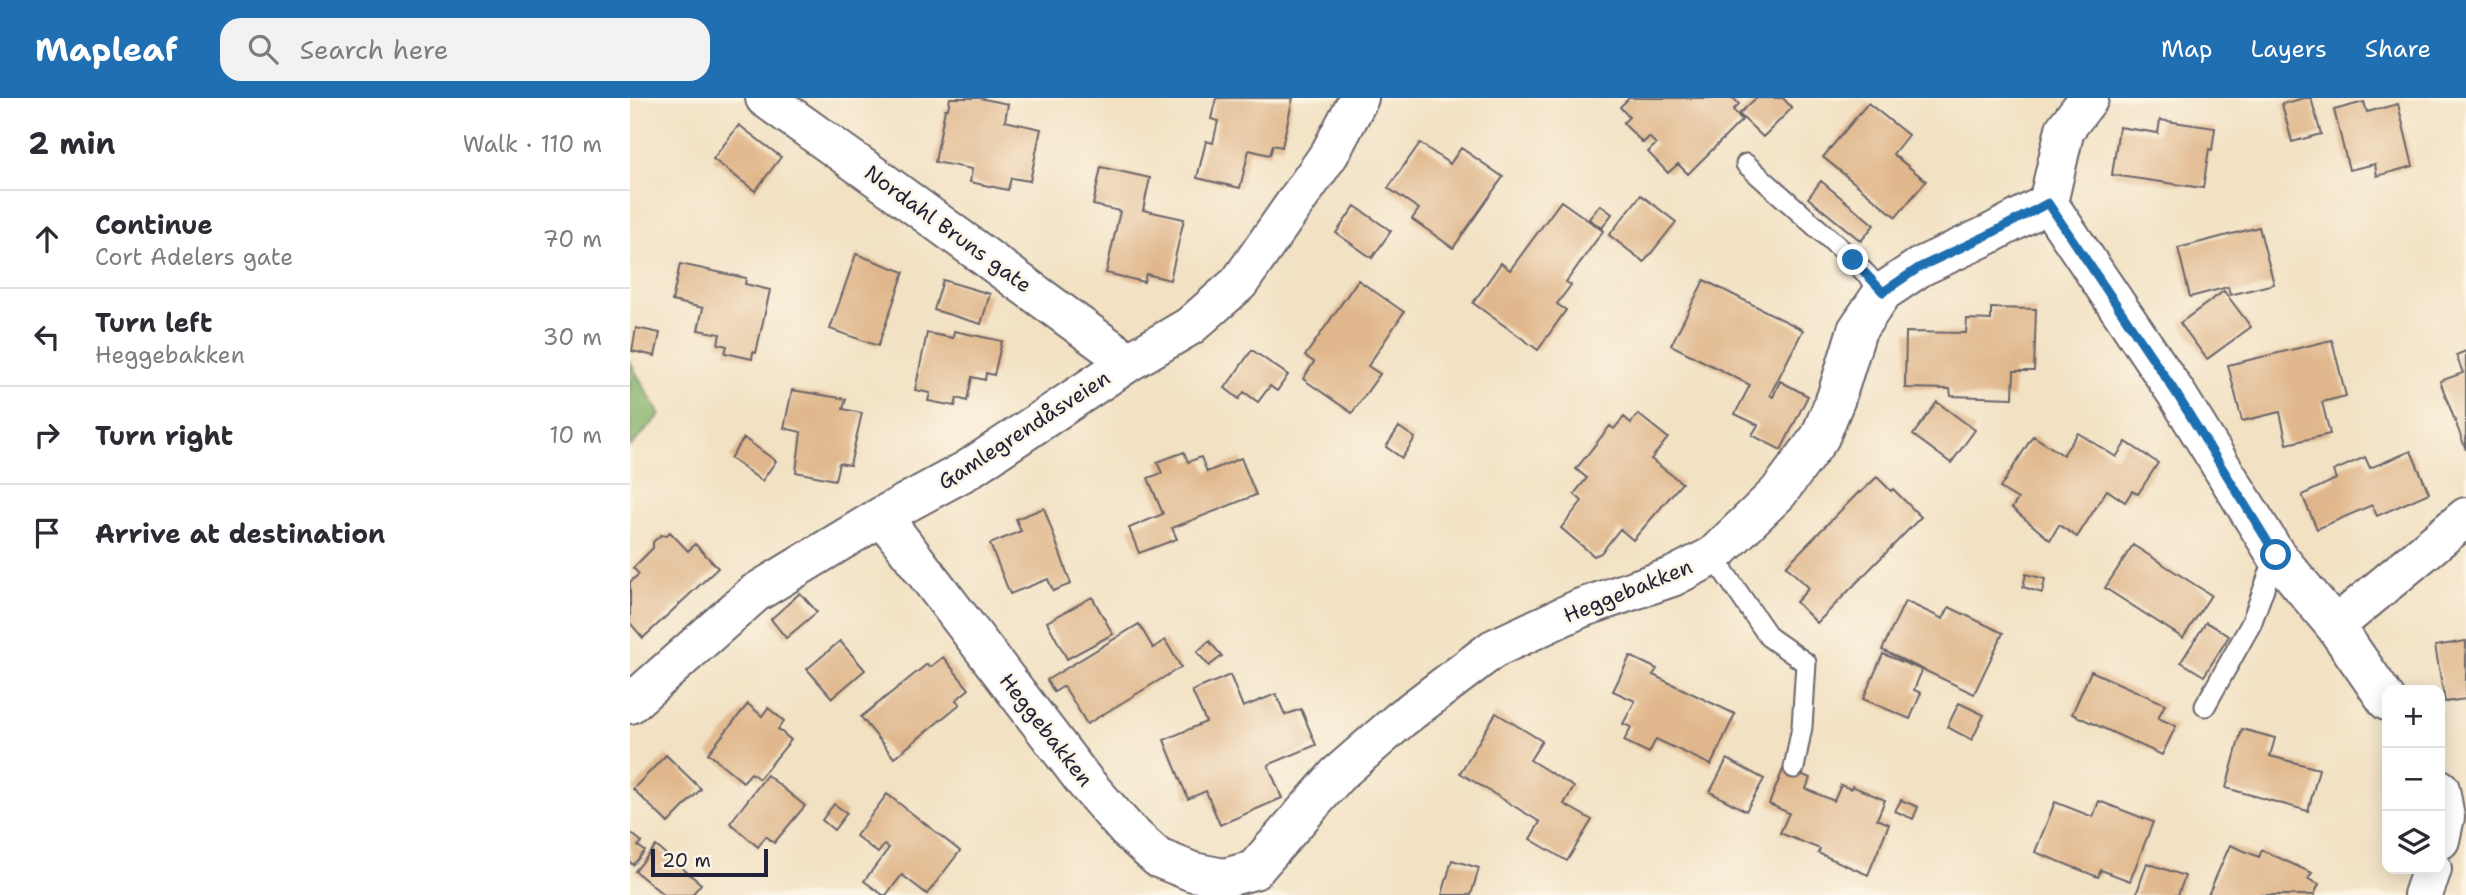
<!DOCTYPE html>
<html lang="en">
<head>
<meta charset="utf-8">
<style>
  body { margin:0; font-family:"Shantell Sans",sans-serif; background:#f2f2f3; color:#2b2b33 }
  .controls { position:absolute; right:21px; bottom:21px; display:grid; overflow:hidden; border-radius:14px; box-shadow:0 4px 18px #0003 }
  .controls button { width:63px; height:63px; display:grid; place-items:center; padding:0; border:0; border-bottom:2px solid #e1e1e2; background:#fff; color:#2b2b33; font:35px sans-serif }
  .scale { position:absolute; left:21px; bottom:18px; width:117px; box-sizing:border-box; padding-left:7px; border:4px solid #22223b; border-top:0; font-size:19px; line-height:24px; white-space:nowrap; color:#22223b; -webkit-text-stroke:5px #fcf5e5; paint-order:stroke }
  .stop { position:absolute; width:21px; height:21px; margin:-16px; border:5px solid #1f6fb2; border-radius:50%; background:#fff }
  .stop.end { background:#1f6fb2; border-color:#fff; box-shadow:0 2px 7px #0008 }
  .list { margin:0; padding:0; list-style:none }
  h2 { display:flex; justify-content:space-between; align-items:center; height:91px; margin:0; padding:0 28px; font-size:30px }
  h2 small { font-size:23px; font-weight:400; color:#7c7c81 }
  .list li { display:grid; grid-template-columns:46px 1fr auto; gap:21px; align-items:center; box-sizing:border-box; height:98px; padding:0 28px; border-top:2px solid #e1e1e2 }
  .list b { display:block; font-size:26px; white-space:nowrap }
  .list p { margin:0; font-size:23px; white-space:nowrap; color:#7c7c81 }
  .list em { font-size:23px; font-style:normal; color:#7c7c81 }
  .icon { flex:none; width:38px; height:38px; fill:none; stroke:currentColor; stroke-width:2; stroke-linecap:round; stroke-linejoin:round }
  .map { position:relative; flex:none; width:1836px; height:797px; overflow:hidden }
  header { display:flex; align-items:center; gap:42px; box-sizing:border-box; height:98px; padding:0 35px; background:#1f6fb2; color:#fff }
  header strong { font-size:33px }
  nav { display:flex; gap:38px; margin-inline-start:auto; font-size:24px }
  .search { width:490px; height:63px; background:#f2f2f3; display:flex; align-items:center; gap:18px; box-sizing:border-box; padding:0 24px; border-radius:21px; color:#7c7c81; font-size:26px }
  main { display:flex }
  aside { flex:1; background:#fff }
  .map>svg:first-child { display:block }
</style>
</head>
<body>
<header>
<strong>Mapleaf</strong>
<div class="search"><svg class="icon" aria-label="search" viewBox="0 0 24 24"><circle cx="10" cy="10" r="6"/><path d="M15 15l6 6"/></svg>Search here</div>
<nav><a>Map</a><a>Layers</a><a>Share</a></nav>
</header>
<main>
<aside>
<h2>2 min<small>Walk · 110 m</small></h2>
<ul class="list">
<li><svg class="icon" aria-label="ahead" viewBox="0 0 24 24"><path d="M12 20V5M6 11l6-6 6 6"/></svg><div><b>Continue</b><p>Cort Adelers gate</p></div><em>70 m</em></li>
<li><svg class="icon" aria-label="left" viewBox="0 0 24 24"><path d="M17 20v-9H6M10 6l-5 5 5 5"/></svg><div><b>Turn left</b><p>Heggebakken</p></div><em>30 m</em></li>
<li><svg class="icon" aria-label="right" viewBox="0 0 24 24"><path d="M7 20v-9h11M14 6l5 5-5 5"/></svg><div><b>Turn right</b></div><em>10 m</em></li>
<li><svg class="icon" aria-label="arrive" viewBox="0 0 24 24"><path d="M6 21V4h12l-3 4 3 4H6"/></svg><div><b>Arrive at destination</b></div></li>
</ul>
</aside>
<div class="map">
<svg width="1836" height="797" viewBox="0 0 1836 797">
  <rect width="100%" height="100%" fill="#fcf5e5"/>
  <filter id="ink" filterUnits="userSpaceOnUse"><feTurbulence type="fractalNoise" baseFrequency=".0143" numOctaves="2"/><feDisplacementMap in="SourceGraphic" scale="14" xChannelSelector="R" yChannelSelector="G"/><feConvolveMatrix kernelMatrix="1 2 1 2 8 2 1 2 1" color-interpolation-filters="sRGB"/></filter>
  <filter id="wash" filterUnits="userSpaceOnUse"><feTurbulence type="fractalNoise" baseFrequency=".00686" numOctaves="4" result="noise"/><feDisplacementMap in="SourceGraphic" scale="28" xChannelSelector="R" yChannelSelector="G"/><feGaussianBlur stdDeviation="1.57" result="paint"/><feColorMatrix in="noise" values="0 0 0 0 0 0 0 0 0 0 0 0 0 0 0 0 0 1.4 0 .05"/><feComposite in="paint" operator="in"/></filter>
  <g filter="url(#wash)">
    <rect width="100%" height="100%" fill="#f2e1c3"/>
    <!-- forest -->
    <path fill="#86b26a" stroke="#546a52" stroke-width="2" d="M0 264 30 317 0 349Z"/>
    <g id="blocks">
      <!-- building -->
      <path fill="#e0b78c" d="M320 0H349L378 6 375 23 411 31 400 83 381 80 378 92 340 84 342 71 305 64 315 11H318Z
        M586 0H663L652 49 643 47 640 57 619 52 610 90 567 80 576 43 583 45 588 23 581 21Z
        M999 0H1103L1109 6 1103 12 1112 22 1058 76 1048 66 1038 75 1018 54 1026 46 1019 39 1013 45 993 25 999 19 990 9Z
        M1126 0H1153L1162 10 1133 39 1109 16Z
        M1674 0H1681L1691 36 1662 44 1652 6Z
        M1734 4 1737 14 1768 6 1783 68 1747 78 1745 66 1719 72 1704 12Z
        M1238 5 1278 37 1263 56 1296 83 1266 119 1193 59Z
        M1530 22 1585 30 1582 52 1579 51 1573 90 1482 77 1489 29 1528 35Z
        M109 27 151 59 125 93 83 61Z
        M790 45 820 66 831 50 873 79 823 150 782 121 789 111 758 90Z
        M471 69 520 80 513 112 554 121 540 182 516 176 514 184 476 175 490 113 463 107Z
        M1191 83 1244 127 1231 143 1178 100Z
        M1011 97 1046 124 1014 164 979 137Z
        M931 103 973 133 936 184 941 187 927 206 936 212 908 252 843 205 871 165 880 172Z
        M970 107 982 116 972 130 959 121Z
        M725 108 761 133 742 160 706 135Z
        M1629 129 1644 186 1600 197 1598 189 1560 199 1548 150Z
        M226 156 274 174 248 248 200 231Z
        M50 166 116 180 115 186 140 192 126 255 123 254 122 261 95 255 97 248 88 246 90 236 68 232 73 210 42 203Z
        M313 182 360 196 351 226 304 212Z
        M728 182 774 214 738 268 750 276 722 315 673 281 684 264 675 258Z
        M1074 182 1173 232 1140 297 1143 299 1150 283 1178 298 1151 352 1122 337 1128 327 1105 316 1120 287 1041 247Z
        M1594 193 1621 229 1577 261 1550 225Z
        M1361 210 1406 211 1404 273H1384L1383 300 1321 298 1320 291 1275 290 1276 234 1336 235 1337 221 1361 222Z
        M6 230 30 235 25 258 2 253Z
        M324 233 372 243 364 277 356 275 355 282 342 279 337 303 327 300 325 308 298 303 300 295 285 292 297 235 323 240Z
        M1702 242 1716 298 1692 304 1700 336 1657 346 1650 314 1612 323 1598 267Z
        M622 252 658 277 647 293 640 288 628 304 614 294 609 301 595 290Z
        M1836 253V352L1810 283 1833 275 1826 257Z
        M162 292 216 301 213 311 232 315 220 367 209 365 205 382 166 374 171 334 154 330Z
        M1307 304 1345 332 1321 365 1283 337Z
        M1008 316 1038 340 1021 361 1052 385 1003 442 990 431 971 455 964 458 931 430 952 403 944 396 957 380 946 371 980 328 984 331 994 319 1001 325Z
        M769 329 785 340 772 360 756 349Z
        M1448 335 1486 359 1496 344 1528 365 1508 396 1502 393 1495 404 1477 392 1447 439 1429 427 1420 442 1382 410 1388 401 1370 390 1403 338 1433 357Z
        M114 340 146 363 132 383 100 360Z
        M1781 353 1799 395 1747 418 1742 407 1687 431 1672 397 1706 381 1703 373 1735 359 1740 370Z
        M554 354 558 364 571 359 577 374 611 360 626 397 542 430 547 441 509 455 499 430 533 416 518 380 532 375 527 364Z
        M1247 379 1261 393 1263 391 1291 419 1187 525 1166 504 1179 490 1156 468 1229 394 1230 395Z
        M414 410 441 486 423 493 418 481 380 496 360 446 391 433 386 421Z
        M40 434 58 453 65 446 88 470 13 540 0 525V484L9 476 3 470 23 450V444L31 437 36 438Z
        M1503 447 1581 497 1553 540 1475 490Z
        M1396 476 1415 481 1412 495 1393 489Z
        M170 495 187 514 156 540 141 521Z
        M462 499 483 536 437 561 417 524Z
        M1275 503 1313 521 1319 509 1373 535 1344 596 1252 552Z
        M1576 524 1599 538 1574 578 1551 564Z
        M509 526 523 550 535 542 551 569 457 626 434 588 424 594 417 582Z
        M210 543 235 572 202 600 177 571Z
        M579 543 592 558 579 568 567 554Z
        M1836 543V601L1815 604 1805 548Z
        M1253 556 1292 572 1284 592 1291 595 1280 621 1233 601Z
        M1000 558 1027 571 1023 577 1105 616 1081 667 1026 641 1019 655 994 643 1001 629 993 626 1005 603 983 593Z
        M313 559 339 591 326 602 330 606 264 660 231 619 297 566 300 569Z
        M1461 573 1535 606 1528 620 1546 628 1532 657 1442 616Z
        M600 577 613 609 646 596 655 617 671 611 686 647 638 667 652 700 590 727 576 693 558 701 534 642 576 624 562 593Z
        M1329 605 1354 617 1342 642 1317 629Z
        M118 606 132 618 138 610 154 623 148 631 161 642 129 681 121 675 113 684 78 655Z
        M866 615 912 643 900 662 944 689 934 706 962 722 937 763 900 741 910 724 830 675Z
        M1612 631 1645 640 1640 658 1689 671 1678 713 1596 690Z
        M36 657 71 691 38 725 3 691Z
        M1097 661 1134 681 1116 713 1080 694Z
        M1154 669 1180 680 1176 691 1204 703 1211 687 1221 691 1222 688 1255 702 1247 721 1259 726 1238 777 1188 755 1190 751 1150 735 1159 715 1139 706Z
        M137 677 175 708 144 745 136 738 128 749 100 725Z
        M257 696 330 753 297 796 272 777 256 797H253L234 783 259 750 254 747 248 755 226 738Z
        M1271 702 1288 709 1283 721 1265 713Z
        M1469 703 1523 724 1500 783 1471 772 1468 779 1405 754 1425 704 1463 719Z
        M204 706 217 715 204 732 192 722Z
        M0 734 12 744 8 748 15 753 3 767 0 764Z
        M1600 747 1629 759 1632 752 1682 775 1678 781 1689 786 1684 797H1578Z
        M26 748 71 786 62 797H34L5 773Z
        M822 762 849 770 841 797H812Z
        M1517 765 1555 778 1548 797H1506Z"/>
    </g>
  </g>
  <g filter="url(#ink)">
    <use href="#blocks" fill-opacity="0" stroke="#6b656b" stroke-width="2"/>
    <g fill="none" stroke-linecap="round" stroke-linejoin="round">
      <defs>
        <path id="service" d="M1116 66 1223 162 1253 194
          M1083 458 1139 539 1176 565 1172 629 1164 670
          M1575 608 1621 526 1646 457"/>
        <path id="minor" d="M135 0 246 79 499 264
          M1459 0 1435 31 1418 105 1546 295 1646 457 1705 528 1757 603
          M252 418 455 684 497 732 528 760 563 774 594 780 624 772 707 677 771 621 863 551 951 510 1042 479 1083 458 1148 395 1190 339 1206 300 1227 232 1253 194 1290 169 1358 137 1418 105
          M1705 528 1836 419
          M0 606 125 495 252 418 337 372 499 264 560 228 609 185 700 55 729 0
          M1810 691 1815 719 1810 742
          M1793 797 1802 771"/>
      </defs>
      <!-- service casing -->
      <use href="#service" stroke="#6b656b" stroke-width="23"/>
      <!-- minor casing -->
      <use href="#minor" stroke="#6b656b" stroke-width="42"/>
      <!-- service -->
      <use href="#service" stroke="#fff" stroke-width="19"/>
      <!-- minor -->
      <use href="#minor" stroke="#fff" stroke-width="38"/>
    </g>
  </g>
  <g fill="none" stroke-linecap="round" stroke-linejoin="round" filter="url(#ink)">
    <!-- route -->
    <path stroke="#1f6fb2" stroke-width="9" d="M1223 162 1253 194 1290 169 1358 137 1418 105 1546 295 1646 457"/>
  </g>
  <g text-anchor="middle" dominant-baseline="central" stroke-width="5" stroke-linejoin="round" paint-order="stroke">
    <!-- street labels -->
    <g font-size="21" fill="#22223b" stroke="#fcf5e5">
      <text transform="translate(318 131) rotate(36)">Nordahl Bruns gate</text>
      <text transform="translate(394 332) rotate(-33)">Gamlegrendåsveien</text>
      <text transform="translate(998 493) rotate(-22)">Heggebakken</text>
      <text transform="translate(416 632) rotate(52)">Heggebakken</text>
    </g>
  </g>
</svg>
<div class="controls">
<button>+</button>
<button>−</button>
<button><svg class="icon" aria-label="layers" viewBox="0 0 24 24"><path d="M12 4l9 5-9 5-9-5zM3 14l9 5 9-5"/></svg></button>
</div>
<div class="scale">20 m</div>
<div class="stop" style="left:1646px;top:457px"></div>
<div class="stop end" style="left:1223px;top:162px"></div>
</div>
</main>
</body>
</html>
